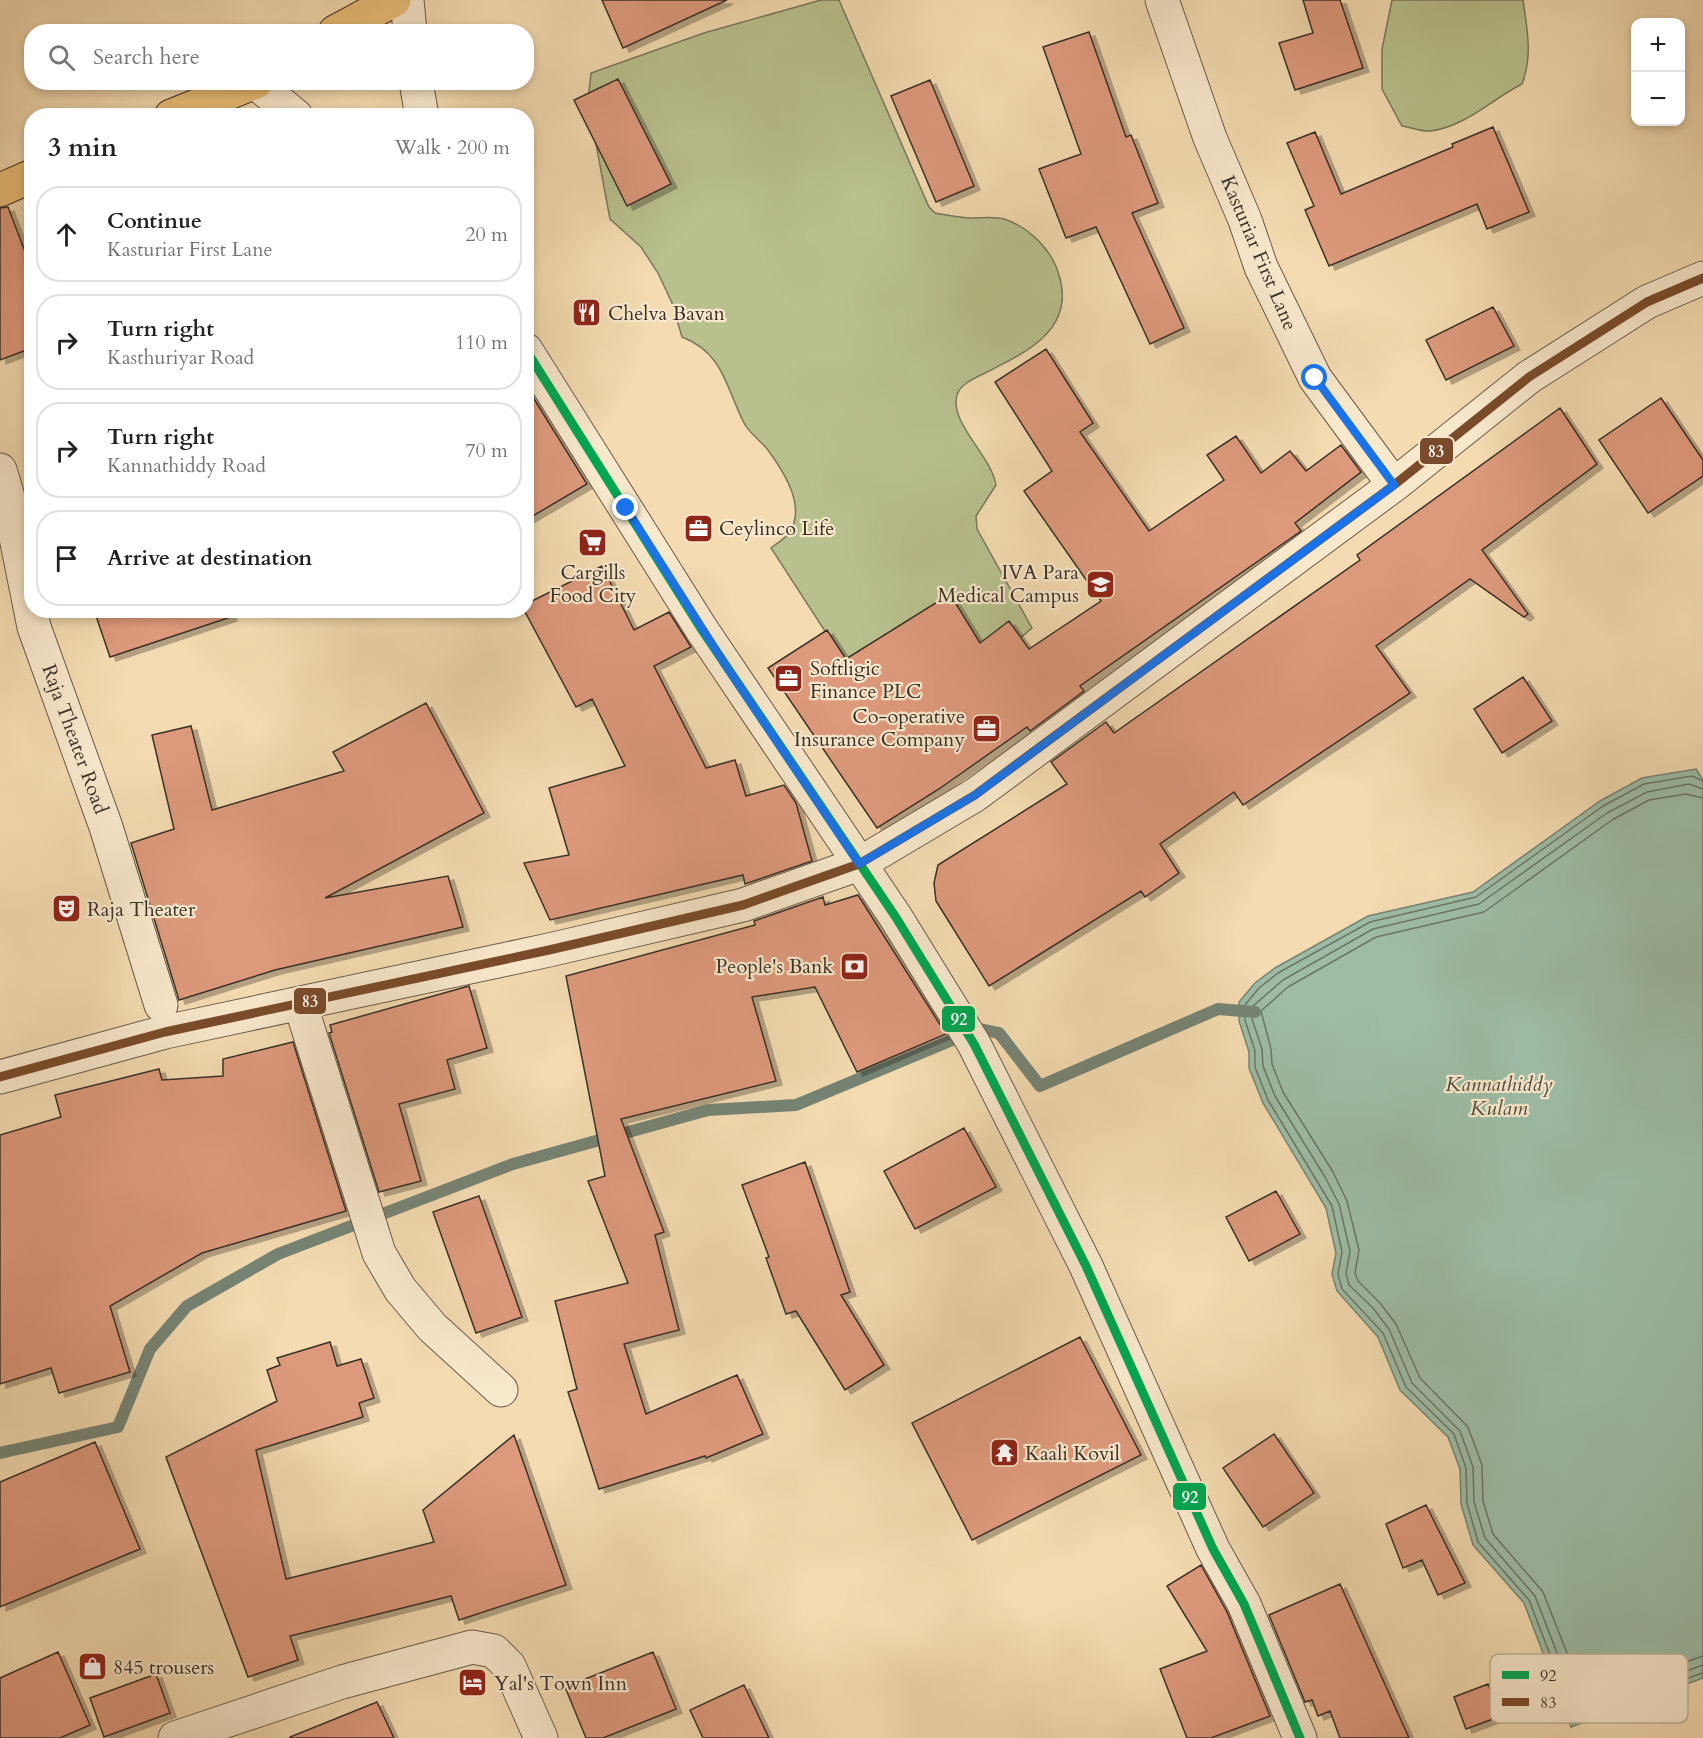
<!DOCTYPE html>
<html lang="en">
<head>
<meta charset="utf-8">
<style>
  body { margin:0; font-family:Cardo,serif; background:#f2f2f2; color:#222 }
  .controls { position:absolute; right:18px; top:18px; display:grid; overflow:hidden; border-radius:12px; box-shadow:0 3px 9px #0003 }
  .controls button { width:54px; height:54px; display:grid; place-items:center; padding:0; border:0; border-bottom:2px solid #e0e0e0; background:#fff; color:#222; font:30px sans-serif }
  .stop { position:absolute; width:18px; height:18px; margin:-14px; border:4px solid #1a73e8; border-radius:50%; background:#fff }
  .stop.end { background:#1a73e8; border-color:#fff; box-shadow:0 2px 6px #0008 }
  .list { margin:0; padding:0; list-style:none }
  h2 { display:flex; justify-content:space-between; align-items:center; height:78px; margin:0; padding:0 24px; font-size:26px }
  h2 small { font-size:20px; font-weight:400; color:#767676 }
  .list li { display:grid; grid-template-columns:39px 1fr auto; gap:18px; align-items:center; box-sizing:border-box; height:96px; margin:0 12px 12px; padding:0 12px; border:2px solid #e0e0e0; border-radius:24px }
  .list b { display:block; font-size:22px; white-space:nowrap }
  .list p { margin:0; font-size:20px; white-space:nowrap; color:#767676 }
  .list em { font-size:20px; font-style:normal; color:#767676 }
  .icon { flex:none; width:33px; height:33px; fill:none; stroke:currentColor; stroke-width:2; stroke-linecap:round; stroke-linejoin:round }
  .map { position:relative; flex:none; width:1703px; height:1738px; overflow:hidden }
  .search { position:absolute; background:#fff; box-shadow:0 3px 9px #0003; left:24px; top:24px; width:510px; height:66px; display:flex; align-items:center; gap:15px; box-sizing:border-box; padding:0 21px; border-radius:24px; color:#767676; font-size:22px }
  .panel { position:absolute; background:#fff; box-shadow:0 3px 9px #0003; left:24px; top:108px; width:510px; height:510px; border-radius:24px }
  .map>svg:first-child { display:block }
</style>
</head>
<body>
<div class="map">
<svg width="1703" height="1738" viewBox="0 0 1703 1738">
  <defs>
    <filter id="shadow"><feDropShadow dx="6" dy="4" stdDeviation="0" flood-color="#0004"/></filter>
  </defs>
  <rect width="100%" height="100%" fill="#f4dbb1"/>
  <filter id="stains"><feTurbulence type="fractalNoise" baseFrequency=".00333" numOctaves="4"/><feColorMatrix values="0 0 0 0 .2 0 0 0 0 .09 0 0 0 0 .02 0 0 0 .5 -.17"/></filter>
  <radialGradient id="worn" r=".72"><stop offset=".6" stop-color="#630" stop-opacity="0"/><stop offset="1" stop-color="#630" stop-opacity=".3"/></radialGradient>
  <!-- green -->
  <path fill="#b8c18e" stroke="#7a785b" stroke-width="1.5" d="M821 0H839L929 207 935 213C947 215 959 218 972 218 982 218 993 216 1004 219 1029 227 1052 250 1059 275 1076 330 1025 353 985 373 975 378 960 384 957 395 949 423 991 455 996 485L976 516 977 529 1032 628 993 661 856 679 771 548C777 543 785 539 789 533 807 507 784 472 768 450 761 441 749 433 744 423 726 388 724 353 682 337L672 303 658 273 641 247 610 219 588 101 591 73 704 33Z
    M1392 0H1523C1527 29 1533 55 1522 84 1492 99 1465 127 1430 131 1422 132 1410 127 1402 126L1382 89V49Z"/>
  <!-- water -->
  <path fill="#9dbca6" stroke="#768474" stroke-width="1.5" d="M1696 769 1703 780V1678L1571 1727 1524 1603 1473 1545 1461 1504 1460 1469 1448 1437 1400 1390 1378 1337 1337 1291 1332 1274 1336 1253 1326 1208 1263 1103 1249 1068V1052L1239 1021V1002L1255 983 1275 968 1368 916 1473 892 1600 801 1642 778Z"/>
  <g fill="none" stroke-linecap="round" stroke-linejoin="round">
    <!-- shore -->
    <path stroke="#6c7667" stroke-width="1.5" d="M1703 781 1692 776 1644 784 1603 806 1476 897 1370 922 1278 973 1259 988 1245 1005V1020L1255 1051V1067L1268 1100 1332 1206 1342 1252 1338 1274 1342 1289 1383 1333 1406 1387 1454 1434 1466 1468 1467 1503 1478 1542 1529 1600 1574 1717 1703 1673
      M1703 789 1689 784 1647 792 1607 813 1479 904 1373 929 1283 980 1253 1006 1252 1019 1262 1049 1263 1066 1275 1096 1325 1177 1339 1204 1350 1251 1346 1273 1349 1285 1373 1308 1389 1329 1412 1383 1460 1431 1473 1467 1474 1502 1485 1538 1535 1596 1578 1707 1582 1709 1703 1665
      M1703 798 1686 794 1649 800 1612 820 1484 912 1376 937 1288 987 1261 1011 1271 1049 1272 1064 1283 1092 1333 1172 1347 1201 1359 1250 1355 1273 1358 1281 1380 1303 1396 1324 1420 1378 1468 1427 1482 1465 1483 1501 1493 1534 1543 1592 1584 1696 1587 1697 1703 1656"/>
    <!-- stream -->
    <path stroke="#768474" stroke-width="12" d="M980 1029 999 1033 1040 1086 1218 1009 1255 1012
      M0 1453 118 1427 150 1349 187 1306 278 1254 513 1164 708 1110 796 1105 957 1038"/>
  </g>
  <!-- building -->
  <path fill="#dd997b" stroke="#3b3028" stroke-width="1.5" filter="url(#shadow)" d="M602 0H727L623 48Z
    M1303 0H1340L1363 68 1295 90 1279 43 1313 33Z
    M1089 32 1126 137 1131 135 1158 203 1132 213 1184 328 1150 344 1096 227 1066 238 1039 169 1081 154 1043 47Z
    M618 79 671 184 627 206 574 100Z
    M930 80 974 186 936 202 891 96Z
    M1493 127 1529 212 1487 229 1477 204 1329 266 1305 210 1314 206 1287 143 1315 132 1341 194 1453 147 1452 144Z
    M8 207 32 270V348L0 360V208Z
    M1493 307 1514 346 1446 380 1426 340Z
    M1046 349 1093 423 1080 432 1149 531 1224 480 1207 455 1236 436 1261 473 1290 451 1306 471 1341 445 1361 472 1295 523 1301 531 1080 686 1084 691 1030 731 1027 727 939 789 877 828 768 668 827 630 846 659 950 594 980 643 1009 621 1029 649 1101 601 1024 491 1052 471 995 382Z
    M526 386 587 484 526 520Z
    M1661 398 1703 460V476L1648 513 1599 440Z
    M1560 408 1597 464 1482 550 1528 614 1524 617 1470 579 1376 646 1410 693 1243 805 1234 792 1160 844 1179 873 1145 897 1141 891 989 986 936 901 934 883 938 865 1067 784 1051 762 1106 722 1114 733 1360 560 1357 555Z
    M602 566 634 630 669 612 691 647 654 666 706 768 735 760 746 796 784 785 796 803 812 861 745 884 743 875 550 920 524 863 569 855 549 788 625 766 592 699 576 707 524 610H526V604Z
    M94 610H230L231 617 110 657Z
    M1523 677 1552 721 1502 753 1474 709Z
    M426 703 484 813 325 898 448 876 463 927 275 970 179 1000 131 843 174 829 152 735 191 726 212 810 344 771 333 752Z
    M858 895 946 1034 857 1072 815 987 752 997 776 1081 621 1119 664 1232 655 1235 679 1330 624 1344 646 1414 737 1375 763 1434 706 1458 705 1456 599 1489 568 1392 577 1389 555 1301 628 1283 588 1181 605 1176 566 976 755 925 754 921 823 897 825 905Z
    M469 986 487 1048 447 1060 455 1089 399 1104 421 1181 379 1192 329 1033 332 1032 330 1025Z
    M293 1042 346 1211 202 1253 110 1306 130 1372 59 1393 51 1368 0 1384V1135L61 1117 55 1095 159 1069 162 1080 223 1076V1059Z
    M964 1128 996 1187 915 1229 884 1171Z
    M805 1162 850 1292 841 1295 884 1365 845 1390 796 1311 786 1314 766 1258 769 1257 742 1185Z
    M1276 1191 1300 1234 1249 1261 1226 1217Z
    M479 1196 522 1317 476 1333 433 1212Z
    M1080 1337 1141 1455 972 1540 912 1423Z
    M330 1342 337 1366 361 1359 374 1398 359 1403 363 1417 256 1450 286 1579 434 1542 423 1510 514 1435 566 1585 459 1620 451 1596 290 1636 298 1660 248 1677 166 1457 277 1401 267 1370 280 1365 277 1358Z
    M1274 1434 1314 1493 1263 1527 1223 1468Z
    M95 1442 140 1549 0 1607V1482Z
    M1426 1505 1465 1583 1438 1595 1422 1560 1403 1568 1386 1524Z
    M1201 1565 1227 1612 1270 1716 1211 1738H1187L1160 1669 1207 1651 1167 1586Z
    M1340 1584 1409 1738H1340L1330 1711 1318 1716 1312 1700 1305 1702 1269 1615Z
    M58 1652 90 1725 60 1738H0V1678Z
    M653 1652 676 1709 603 1738H586L565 1687Z
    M156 1674 170 1713 104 1737 90 1698Z
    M1488 1684 1501 1716 1466 1729 1454 1697Z
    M744 1685 769 1738H703L690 1710Z
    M377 1702 394 1738H290V1737Z"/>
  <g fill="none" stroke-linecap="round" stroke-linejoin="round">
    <defs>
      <path id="minor" d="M407 0 410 32
        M1162 0 1210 138 1245 220 1261 267 1315 378 1394 485
        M416 82 422 116
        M256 83 296 116
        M526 350 702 630 895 916 974 1044 1086 1266 1213 1549 1244 1604 1300 1738
        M0 470 7 493 34 627 106 827 161 1005
        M300 1003 379 1253 400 1289 432 1327 501 1390
        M0 1077 165 1032 549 950 743 905 859 864 975 795 1394 485 1529 377 1647 302 1703 278
        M175 1738 342 1682 472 1647 494 1651 509 1666 541 1738"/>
      <path id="primary" d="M335 32 394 0
        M171 116 256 82
        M0 190 32 176"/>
    </defs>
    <!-- minor casing -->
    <use href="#minor" stroke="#695b4a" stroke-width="35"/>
    <!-- primary casing -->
    <use href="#primary" stroke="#3b3028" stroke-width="35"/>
    <!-- minor -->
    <use href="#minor" stroke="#f8e8cc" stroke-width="33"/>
    <!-- primary -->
    <use href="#primary" stroke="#eabe78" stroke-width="33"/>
    <defs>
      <path id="bus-1" d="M526 350 702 630 895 916 974 1044 1086 1266 1213 1549 1244 1604 1300 1738"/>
      <path id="bus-2" d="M0 1077 165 1032 549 950 743 905 859 864 975 795 1394 485 1529 377 1647 302 1703 278"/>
    </defs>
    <!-- bus-1 casing -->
    <use href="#bus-1" stroke="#f8e8cc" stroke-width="14"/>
    <!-- bus-2 casing -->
    <use href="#bus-2" stroke="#f8e8cc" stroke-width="14"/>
    <!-- bus-1 -->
    <use href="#bus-1" stroke="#00a651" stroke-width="9"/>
    <!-- bus-2 -->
    <use href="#bus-2" stroke="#7a4b2a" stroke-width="9"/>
  </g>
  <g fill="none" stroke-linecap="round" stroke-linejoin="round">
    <!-- route -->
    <path stroke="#1a73e8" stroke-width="8" d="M626 508 726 666 859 864 975 795 1394 485 1315 378"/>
  </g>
  <!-- icons -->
  <defs>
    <symbol id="restaurant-square" viewBox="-11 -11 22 22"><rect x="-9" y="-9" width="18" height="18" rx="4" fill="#8f2418" stroke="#f8e8cc"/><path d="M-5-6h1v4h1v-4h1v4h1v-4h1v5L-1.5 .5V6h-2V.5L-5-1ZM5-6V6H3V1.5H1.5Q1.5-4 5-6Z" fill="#fff"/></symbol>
    <symbol id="office-square" viewBox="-11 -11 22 22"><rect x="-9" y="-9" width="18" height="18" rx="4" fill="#8f2418" stroke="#f8e8cc"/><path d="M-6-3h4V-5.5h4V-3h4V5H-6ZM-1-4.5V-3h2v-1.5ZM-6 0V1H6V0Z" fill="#fff"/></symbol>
    <symbol id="supermarket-square" viewBox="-11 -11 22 22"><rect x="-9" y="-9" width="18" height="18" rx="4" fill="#8f2418" stroke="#f8e8cc"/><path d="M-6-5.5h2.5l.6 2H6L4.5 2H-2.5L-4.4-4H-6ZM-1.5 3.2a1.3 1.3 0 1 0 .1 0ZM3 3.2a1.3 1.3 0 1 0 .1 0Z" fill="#fff"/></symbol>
    <symbol id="university-square" viewBox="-11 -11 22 22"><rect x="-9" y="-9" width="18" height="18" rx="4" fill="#8f2418" stroke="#f8e8cc"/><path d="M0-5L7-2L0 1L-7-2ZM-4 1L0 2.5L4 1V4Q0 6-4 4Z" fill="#fff"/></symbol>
    <symbol id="theatre-square" viewBox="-11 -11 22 22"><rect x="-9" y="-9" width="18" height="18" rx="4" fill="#8f2418" stroke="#f8e8cc"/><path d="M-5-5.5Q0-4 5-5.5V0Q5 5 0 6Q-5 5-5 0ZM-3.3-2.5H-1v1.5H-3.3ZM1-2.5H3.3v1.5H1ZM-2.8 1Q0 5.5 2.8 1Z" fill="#fff"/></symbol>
    <symbol id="bank-square" viewBox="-11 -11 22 22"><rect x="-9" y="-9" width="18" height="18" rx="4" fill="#8f2418" stroke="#f8e8cc"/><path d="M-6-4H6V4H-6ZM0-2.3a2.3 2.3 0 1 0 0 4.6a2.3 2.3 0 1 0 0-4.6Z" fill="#fff"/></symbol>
    <symbol id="temple-square" viewBox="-11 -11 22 22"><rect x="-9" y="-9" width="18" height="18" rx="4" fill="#8f2418" stroke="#f8e8cc"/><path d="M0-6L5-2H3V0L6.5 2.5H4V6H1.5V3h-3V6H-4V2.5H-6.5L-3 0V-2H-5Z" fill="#fff"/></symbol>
    <symbol id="shop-square" viewBox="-11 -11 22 22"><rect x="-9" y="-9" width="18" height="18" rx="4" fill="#8f2418" stroke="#f8e8cc"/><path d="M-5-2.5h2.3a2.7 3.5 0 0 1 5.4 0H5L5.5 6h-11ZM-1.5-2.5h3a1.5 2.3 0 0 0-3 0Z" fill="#fff"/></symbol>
    <symbol id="hotel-square" viewBox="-11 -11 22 22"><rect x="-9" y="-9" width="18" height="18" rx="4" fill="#8f2418" stroke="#f8e8cc"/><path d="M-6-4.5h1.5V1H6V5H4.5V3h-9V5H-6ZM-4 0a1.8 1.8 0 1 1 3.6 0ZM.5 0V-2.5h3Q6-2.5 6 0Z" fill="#fff"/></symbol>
  </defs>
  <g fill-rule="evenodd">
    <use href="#restaurant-square" x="570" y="296" width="33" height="33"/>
    <use href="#office-square" x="682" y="512" width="33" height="33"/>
    <use href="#supermarket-square" x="576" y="526" width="33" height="33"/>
    <use href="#university-square" x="1084" y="568" width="33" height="33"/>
    <use href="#office-square" x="772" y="662" width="33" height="33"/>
    <use href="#office-square" x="970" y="712" width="33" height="33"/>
    <use href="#theatre-square" x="50" y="892" width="33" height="33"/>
    <use href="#bank-square" x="838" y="950" width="33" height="33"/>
    <use href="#temple-square" x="988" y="1436" width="33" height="33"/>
    <use href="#shop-square" x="76" y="1650" width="33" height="33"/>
    <use href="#hotel-square" x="456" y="1666" width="33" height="33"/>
  </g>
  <g text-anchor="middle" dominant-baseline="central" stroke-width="4.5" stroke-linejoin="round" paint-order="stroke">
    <!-- street labels -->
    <g font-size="20" fill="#3b3028" stroke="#f8e8cc">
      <text transform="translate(1259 253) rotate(67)">Kasturiar First Lane</text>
      <text transform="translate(75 739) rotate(70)">Raja Theater Road</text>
    </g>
    <!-- poi labels -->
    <g font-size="20" fill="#3b3028" stroke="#f8e8cc" text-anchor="start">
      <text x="608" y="313">Chelva Bavan</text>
      <text x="719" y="528">Ceylinco Life</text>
      <text x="593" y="572" text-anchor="middle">Cargills<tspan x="593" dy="23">Food City</tspan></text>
      <text x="1079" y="572" text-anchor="end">IVA Para<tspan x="1079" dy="23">Medical Campus</tspan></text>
      <text x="810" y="668">Softligic<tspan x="810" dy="23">Finance PLC</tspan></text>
      <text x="965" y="716" text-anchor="end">Co-operative<tspan x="965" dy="23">Insurance Company</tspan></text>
      <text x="87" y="909">Raja Theater</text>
      <text x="833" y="966" text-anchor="end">People's Bank</text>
      <text x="1025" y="1453">Kaali Kovil</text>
      <text x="113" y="1667">845 trousers</text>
      <text x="494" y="1683">Yal's Town Inn</text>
    </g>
    <!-- water labels -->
    <g font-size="21" font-style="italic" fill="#4f4c41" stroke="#f8e8cc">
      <text x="1499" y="1084">Kannathiddy<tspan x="1499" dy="24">Kulam</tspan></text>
    </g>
  </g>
  <!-- legend -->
  <rect x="1490" y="1654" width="198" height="69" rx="9" fill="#f8e8cc" stroke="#bfb19b" stroke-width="1.5"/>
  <rect x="1502" y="1671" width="27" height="8" fill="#00a651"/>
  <rect x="1502" y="1698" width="27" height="8" fill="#7a4b2a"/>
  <g font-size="16" fill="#3b3028">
    <text x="1540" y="1681">92</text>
    <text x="1540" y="1708">83</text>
  </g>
  <g stroke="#f8e8cc" stroke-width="2">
    <rect x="1419" y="437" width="35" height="28" rx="6" fill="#7a4b2a"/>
    <rect x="293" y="987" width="34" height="28" rx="6" fill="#7a4b2a"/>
    <rect x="941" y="1005" width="35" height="28" rx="6" fill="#00a651"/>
    <rect x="1172" y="1482" width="35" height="29" rx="6" fill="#00a651"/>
  </g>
  <g font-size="16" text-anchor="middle" font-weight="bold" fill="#fff">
    <text x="1436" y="457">83</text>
    <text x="310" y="1007">83</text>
    <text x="959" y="1025">92</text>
    <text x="1190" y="1503">92</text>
  </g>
  <rect width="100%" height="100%" filter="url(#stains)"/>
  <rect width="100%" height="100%" fill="url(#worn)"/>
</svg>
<div class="controls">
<button>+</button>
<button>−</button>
</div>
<div class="stop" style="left:1315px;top:378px"></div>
<div class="stop end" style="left:626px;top:508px"></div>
<div class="search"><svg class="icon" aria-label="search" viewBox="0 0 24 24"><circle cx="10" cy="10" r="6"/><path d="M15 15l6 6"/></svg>Search here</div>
<section class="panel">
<h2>3 min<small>Walk · 200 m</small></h2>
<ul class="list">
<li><svg class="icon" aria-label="ahead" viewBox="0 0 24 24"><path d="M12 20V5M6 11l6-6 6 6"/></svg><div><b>Continue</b><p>Kasturiar First Lane</p></div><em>20 m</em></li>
<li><svg class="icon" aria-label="right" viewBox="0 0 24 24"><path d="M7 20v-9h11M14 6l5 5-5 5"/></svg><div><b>Turn right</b><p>Kasthuriyar Road</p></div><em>110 m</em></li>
<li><svg class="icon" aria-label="right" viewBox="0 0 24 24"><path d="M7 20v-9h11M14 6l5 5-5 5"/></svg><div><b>Turn right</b><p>Kannathiddy Road</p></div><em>70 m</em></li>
<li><svg class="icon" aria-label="arrive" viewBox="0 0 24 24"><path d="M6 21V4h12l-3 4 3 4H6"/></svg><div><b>Arrive at destination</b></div></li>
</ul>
</section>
</div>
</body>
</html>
